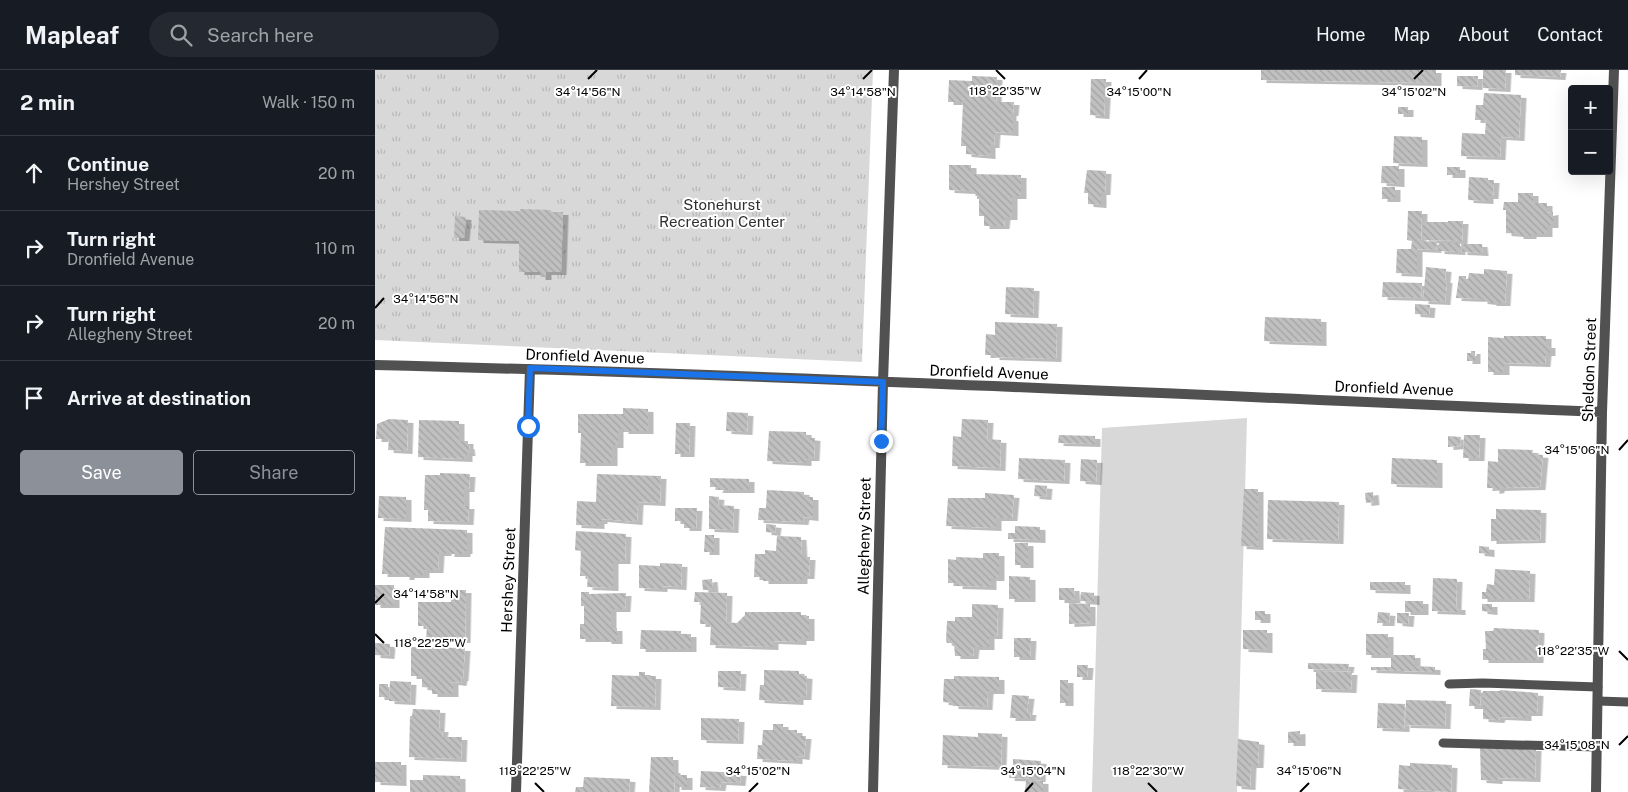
<!DOCTYPE html>
<html lang="en">
<head>
<meta charset="utf-8">
<style>
  body { margin:0; font-family:"Public Sans",sans-serif; background:#242831; color:#f1f3f6 }
  .controls { position:absolute; right:15px; top:15px; display:grid; overflow:hidden; border-radius:5px; box-shadow:0 5px 20px #0002 }
  .controls button { width:45px; height:45px; display:grid; place-items:center; padding:0; border:0; border-bottom:1px solid #363941; background:#171b24; color:#f1f3f6; font:25px sans-serif }
  .stop { position:absolute; width:15px; height:15px; margin:-11px; border:4px solid #1a73e8; border-radius:50%; background:#fff }
  .stop.end { background:#1a73e8; border-color:#fff; box-shadow:0 1px 5px #0008 }
  .list { margin:0; padding:0; list-style:none }
  h2 { display:flex; justify-content:space-between; align-items:center; height:65px; margin:0; padding:0 20px; font-size:21px }
  h2 small { font-size:16px; font-weight:400; color:#9ea1a6 }
  .list li { display:grid; grid-template-columns:32px 1fr auto; gap:15px; align-items:center; box-sizing:border-box; height:75px; padding:0 20px; border-top:1px solid #363941 }
  .list b { display:block; font-size:19px; white-space:nowrap }
  .list p { margin:0; font-size:16px; white-space:nowrap; color:#9ea1a6 }
  .list em { font-size:16px; font-style:normal; color:#9ea1a6 }
  .actions { display:flex; gap:10px; padding:15px 20px }
  .actions a { flex:1; padding:11px 0; border:1px solid #8c9099; border-radius:5px; text-align:center; font-size:18px; color:#8c9099 }
  .actions .main { background:#8c9099; color:#fff }
  .icon { flex:none; width:28px; height:28px; fill:none; stroke:currentColor; stroke-width:2; stroke-linecap:round; stroke-linejoin:round }
  .map { position:relative; flex:none; width:1253px; height:722px; overflow:hidden }
  header { display:flex; align-items:center; gap:30px; box-sizing:border-box; height:70px; padding:0 25px; background:#171b24; border-bottom:1px solid #363941 }
  header strong { font-size:24px }
  nav { display:flex; gap:28px; margin-inline-start:auto; font-size:18px }
  .search { width:350px; height:45px; background:#242831; display:flex; align-items:center; gap:12px; box-sizing:border-box; padding:0 18px; border-radius:28px; color:#9ea1a6; font-size:19px }
  main { display:flex }
  aside { flex:1; background:#171b24 }
  .map>svg:first-child { display:block }
</style>
</head>
<body>
<header>
<strong>Mapleaf</strong>
<div class="search"><svg class="icon" aria-label="search" viewBox="0 0 24 24"><circle cx="10" cy="10" r="6"/><path d="M15 15l6 6"/></svg>Search here</div>
<nav><a>Home</a><a>Map</a><a>About</a><a>Contact</a></nav>
</header>
<main>
<aside>
<h2>2 min<small>Walk · 150 m</small></h2>
<ul class="list">
<li><svg class="icon" aria-label="ahead" viewBox="0 0 24 24"><path d="M12 20V5M6 11l6-6 6 6"/></svg><div><b>Continue</b><p>Hershey Street</p></div><em>20 m</em></li>
<li><svg class="icon" aria-label="right" viewBox="0 0 24 24"><path d="M7 20v-9h11M14 6l5 5-5 5"/></svg><div><b>Turn right</b><p>Dronfield Avenue</p></div><em>110 m</em></li>
<li><svg class="icon" aria-label="right" viewBox="0 0 24 24"><path d="M7 20v-9h11M14 6l5 5-5 5"/></svg><div><b>Turn right</b><p>Allegheny Street</p></div><em>20 m</em></li>
<li><svg class="icon" aria-label="arrive" viewBox="0 0 24 24"><path d="M6 21V4h12l-3 4 3 4H6"/></svg><div><b>Arrive at destination</b></div></li>
</ul>
<div class="actions"><a class="main">Save</a><a>Share</a></div>
</aside>
<div class="map">
<svg width="1253" height="722" viewBox="0 0 1253 722">
  <defs>
    <pattern id="park-tufts" width="24" height="20" patternUnits="userSpaceOnUse" patternTransform="scale(1.25)"><rect width="24" height="20" fill="#d8d8d8"/><path d="M3 7l-1-3M5 7V3M7 7l1-3M15 17l-1-3M17 17v-4M19 17l1-3" fill="none" stroke="#b8b8b8"/></pattern>
    <pattern id="building-back-hatch" width="6" height="6" patternUnits="userSpaceOnUse" patternTransform="scale(1.25)"><rect width="6" height="6" fill="#c0c0c0"/><path d="M-1 5l2 2M0 0l6 6M5-1l2 2" fill="none" stroke="#a3a3a3"/></pattern>
    <filter id="shadow"><feDropShadow dx="5.5" dy="3" stdDeviation="0" flood-color="#0004"/></filter>
  </defs>
  <rect width="100%" height="100%" fill="#fff"/>
  <!-- grass -->
  <path fill="#d8d8d8" d="M872 348 862 722H717L727 358Z"/>
  <!-- park -->
  <path fill="url(#park-tufts)" d="M0 0H498L487 292 0 270Z"/>
  <!-- building -->
  <path fill="url(#building-back-hatch)" filter="url(#shadow)" d="M886 0H1061V13L886 10Z
    M1108 0H1131L1130 19 1108 18Z
    M1140 0H1186L1185 7 1140 5Z
    M597 6 622 7 621 32H639L638 43H636V48H638V63L620 62 619 75H615V86L591 84V76H586L588 32H573L574 10 597 11Z
    M1082 6H1103L1102 17 1082 16Z
    M716 9H731L729 46 715 45Z
    M1109 23 1146 25 1144 68 1126 67 1125 87 1086 86 1087 63 1110 64 1111 50H1100L1101 35H1108Z
    M1023 37H1033V44H1023Z
    M1019 66 1047 67V94L1018 93Z
    M574 95H596V104L646 105V126H637V147H630L629 156H609V146H604V129H602V123H595V121L574 120Z
    M1007 96H1024V114L1006 113Z
    M1072 97H1085V105H1072Z
    M712 100 731 101 730 122H726V135L713 134V123H709Z
    M1094 107 1113 108V110H1119L1118 126H1113V131L1093 130Z
    M1007 117H1020V129H1007Z
    M1143 123H1158V133H1172V143L1178 142V155H1172V164H1156V166H1143V164L1131 163V140H1128L1129 132H1143Z
    M145 139 176 140V142H188L186 202H171V207H165V202H144V171L103 170 104 140 145 141Z
    M1033 141H1047L1046 171 1062 172 1061 180 1042 179V204L1021 203 1022 179H1036L1037 171 1032 170Z
    M80 146 91 147 89 168H79Z
    M1073 151H1088L1087 171 1048 170V152H1073Z
    M1064 173H1085V182L1064 181Z
    M1086 174H1107L1108 183 1087 182Z
    M1051 197 1071 199 1070 210H1072L1070 232 1048 231Z
    M1109 199 1132 201 1130 233H1116V232L1107 231V229L1081 228 1084 206H1091V210H1093L1094 203 1109 204Z
    M1008 212 1047 213 1046 228 1007 227Z
    M631 217 659 218 658 245 630 244Z
    M1040 234 1055 235 1054 245 1040 244Z
    M890 247 946 249V273L889 271Z
    M620 252 682 254 681 289 619 287V285H610L611 264 620 265Z
    M1129 266H1171V275H1175V283H1171L1170 294 1129 293V302H1113V267L1129 268Z
    M1096 281H1100V291H1092V283H1096Z
    M248 338 273 339V361H248V359H243V375H237V393H205L206 363H203V344H248Z
    M352 342 373 343 372 362 351 361Z
    M14 349 33 350 32 381 13 380 14 369H1L2 354Z
    M587 349 613 350 612 369 626 370 625 398 577 396 578 366 586 367Z
    M44 350 84 351V371H93V376H94L95 383H92V389L43 387Z
    M301 353H315L314 384H300Z
    M394 361 431 362V367L440 368 439 388H431V393L392 391Z
    M684 365 720 366V374L683 373Z
    M1089 365H1105L1104 388H1088Z
    M1073 366 1086 367 1085 376 1073 377Z
    M1123 379 1158 380 1157 384 1168 385 1165 417 1124 418V420L1119 421V418H1112L1113 391 1123 392Z
    M644 388 690 390 689 411 643 409Z
    M1017 388 1062 390V415L1016 414Z
    M706 389 722 390 721 412 705 411Z
    M65 403 95 404 94 419H89V436H94L93 452 53 451V440H49L50 405H65Z
    M222 404 286 406 285 433 263 432 262 452 227 449V451H224V456L201 455 202 431 221 432Z
    M335 408 374 409V420H342L343 417H335Z
    M660 415 672 416 671 427 659 426Z
    M869 419H883V477L866 476Z
    M392 420 429 422V427H438V448L429 447 428 452 383 450 384 438H391Z
    M998 422 999 432 991 433 990 423Z
    M610 423 639 425 637 448H621V458L571 456 573 428H610Z
    M4 426 31 427V449L3 448Z
    M334 426 344 427 343 435 359 436 358 460 334 459Z
    M893 430 964 432 963 471 892 469Z
    M300 438H322L321 458H309V451H300Z
    M1121 439 1166 440 1165 470 1116 471V449H1121Z
    M391 454 401 455 400 463 391 462Z
    M640 456 665 457V470L633 469V463H640Z
    M10 457 92 460V481H90V484H74V481H71V483H64L63 500H49V505H34V507H29V504H7Z
    M201 461 251 464 250 491H238V518L212 517 213 506H205L206 481 200 480Z
    M330 465H339V482H329Z
    M402 466 426 467 427 487H435L434 506H427V511H388V507H379L380 484H390V480L401 481Z
    M640 473H653V495H640Z
    M1104 476 1114 477V484L1104 483Z
    M608 483H624V508H616V517L582 516V513H573V489L581 490V487L608 488Z
    M285 493 307 494 306 517 287 516V519L264 518V495L285 496Z
    M1120 499 1155 501 1154 529H1107V522H1111L1112 514 1119 515Z
    M634 506 655 507V529H634Z
    M1058 508 1082 509 1081 537H1085V542L1057 541Z
    M337 509 338 520H328L327 510Z
    M995 512H1030V521L995 520Z
    M0 515H19V535H0Z
    M684 518H699L700 530H684Z
    M76 520H91L90 570 51 569 52 556H43V532H76Z
    M206 522H214V524L251 523 250 539H236V558H242V571H231V569H205V554H209V536H206Z
    M320 522 352 523 351 552 362 553 370 545V542H426V546H434V568H426V572L398 571V577L335 575 336 554H325L326 532H319Z
    M706 522 719 523V532L705 531Z
    M1030 531H1048V542H1030Z
    M694 533 715 534V553L694 554Z
    M597 534 623 535 622 566H614V577H599L598 586H580L579 573H572L571 570 572 551H580V547H597Z
    M1107 534H1117V542L1107 541Z
    M880 541H890V550H880Z
    M1003 542 1015 543 1014 553H1002Z
    M1022 543H1034L1033 554 1022 553Z
    M1119 558 1164 560 1163 590H1108V579H1111L1110 561H1118Z
    M266 560 306 561V564H316V579H265Z
    M868 560H892V580L868 579Z
    M991 564H1013V585H991Z
    M639 568H656L655 587H639Z
    M0 573 15 574 14 586 0 585Z
    M36 577 90 578 88 608H87L86 613 78 612V624H57V618L47 617V606H36Z
    M1016 585H1040V596L1060 597V602L996 600V597H1016Z
    M933 593 974 594 973 600 933 599Z
    M702 595H713L712 607H702Z
    M389 600 424 601V605L432 606 431 627H423V632L384 630 385 615H389Z
    M343 601H366L365 618 343 617Z
    M941 601 977 602 976 620 941 619Z
    M264 602H270V606H281L280 637 236 636 237 605 264 606Z
    M579 606 624 607V621H613L612 637 578 636V633L568 632 569 609H579Z
    M685 610H693V633H685Z
    M15 611 36 612 35 632 14 631Z
    M4 614H13V627H4Z
    M1095 619 1106 620 1105 636H1094Z
    M1125 620 1163 623 1162 643H1151V648L1125 647 1124 650 1108 649V621H1125Z
    M637 625 654 626 652 642H656L655 648H635Z
    M1031 630 1071 631 1070 656 1030 655Z
    M1003 633 1030 634 1029 659 1002 658Z
    M38 639 65 640 64 659H68L67 667H87L86 689 34 687 35 646H37Z
    M326 648 364 649 363 671 326 670Z
    M398 654H408V660H422V666H431L429 687 422 686V691L382 689 383 675H387L388 660H398Z
    M925 661V673H913V662Z
    M603 663 627 664 626 697 567 695 568 665 603 667Z
    M863 669 884 672 883 695H876L875 717 861 716Z
    M1105 678H1161L1160 709 1122 708V711L1106 710Z
    M276 687H298V700H300L299 722H274Z
    M638 689 666 691 665 709 634 708 635 698H638Z
    M0 692H26V713L0 712Z
    M1035 693 1077 695 1076 722 1023 719 1024 695 1035 696Z
    M326 701 366 703 365 713 346 712 345 718 325 717Z
    M48 705 85 706V722H35V710H48Z
    M301 705H312V717H301Z
    M209 707 255 709 254 722H200L201 717H208Z
    M651 710 668 711V722H650Z"/>
  <g fill="none" stroke-linecap="round" stroke-linejoin="round">
    <!-- lane -->
    <path stroke="#515151" stroke-width="9" d="M1074 614 1108 613 1223 617
      M1223 631 1253 632
      M1068 673 1222 677"/>
    <!-- street -->
    <path stroke="#515151" stroke-width="10" d="M0 295C409 305 818 325 1227 342
      M141 722 155 299
      M498 722 508 312 519 0
      M1221 722 1227 342 1239 0"/>
  </g>
  <g fill="none" stroke-linecap="round" stroke-linejoin="round">
    <!-- route -->
    <path stroke="#1a73e8" stroke-width="6" d="M153 356 155 298 508 312 506 371"/>
  </g>
  <!-- ticks -->
  <path fill="none" stroke="#000" stroke-width="2" d="M621 0 630 9M213 9 222 0M488 9 497 0M764 9 772 0M1039 9 1048 0M0 238 9 228M1244 380 1253 370M0 533 9 524M0 564 9 573M1244 581 1253 590M1244 675 1253 666M160 713 169 722M773 713 782 722M374 722 383 713M650 722 658 713M925 722 934 713"/>
  <g text-anchor="middle" dominant-baseline="central" stroke-width="4" stroke-linejoin="round" paint-order="stroke">
    <!-- park labels -->
    <g font-size="15" fill="#2f2f2f" stroke="#fff">
      <text x="347" y="134">Stonehurst<tspan x="347" dy="17">Recreation Center</tspan></text>
    </g>
    <!-- street labels -->
    <g font-size="15" fill="#000" stroke="#fff">
      <text transform="translate(210 286) rotate(2)">Dronfield Avenue</text>
      <text transform="translate(1214 300) rotate(-88)">Sheldon Street</text>
      <text transform="translate(614 302) rotate(2)">Dronfield Avenue</text>
      <text transform="translate(1019 318) rotate(2)">Dronfield Avenue</text>
      <text transform="translate(489 466) rotate(-89)">Allegheny Street</text>
      <text transform="translate(133 510) rotate(-88)">Hershey Street</text>
    </g>
  </g>
  <g font-size="12" text-anchor="middle" fill="#000" stroke="#fff" stroke-width="4" stroke-linejoin="round" paint-order="stroke">
    <text x="630" y="25">118°22'35"W</text>
    <text x="213" y="26">34°14'56"N</text>
    <text x="488" y="26">34°14'58"N</text>
    <text x="764" y="26">34°15'00"N</text>
    <text x="1039" y="26">34°15'02"N</text>
    <text x="51" y="233">34°14'56"N</text>
    <text x="1202" y="384">34°15'06"N</text>
    <text x="51" y="528">34°14'58"N</text>
    <text x="55" y="577">118°22'25"W</text>
    <text x="1198" y="585">118°22'35"W</text>
    <text x="1202" y="679">34°15'08"N</text>
    <text x="383" y="705">34°15'02"N</text>
    <text x="658" y="705">34°15'04"N</text>
    <text x="934" y="705">34°15'06"N</text>
    <text x="160" y="705">118°22'25"W</text>
    <text x="773" y="705">118°22'30"W</text>
  </g>
</svg>
<div class="controls">
<button>+</button>
<button>−</button>
</div>
<div class="stop" style="left:153px;top:356px"></div>
<div class="stop end" style="left:506px;top:371px"></div>
</div>
</main>
</body>
</html>
